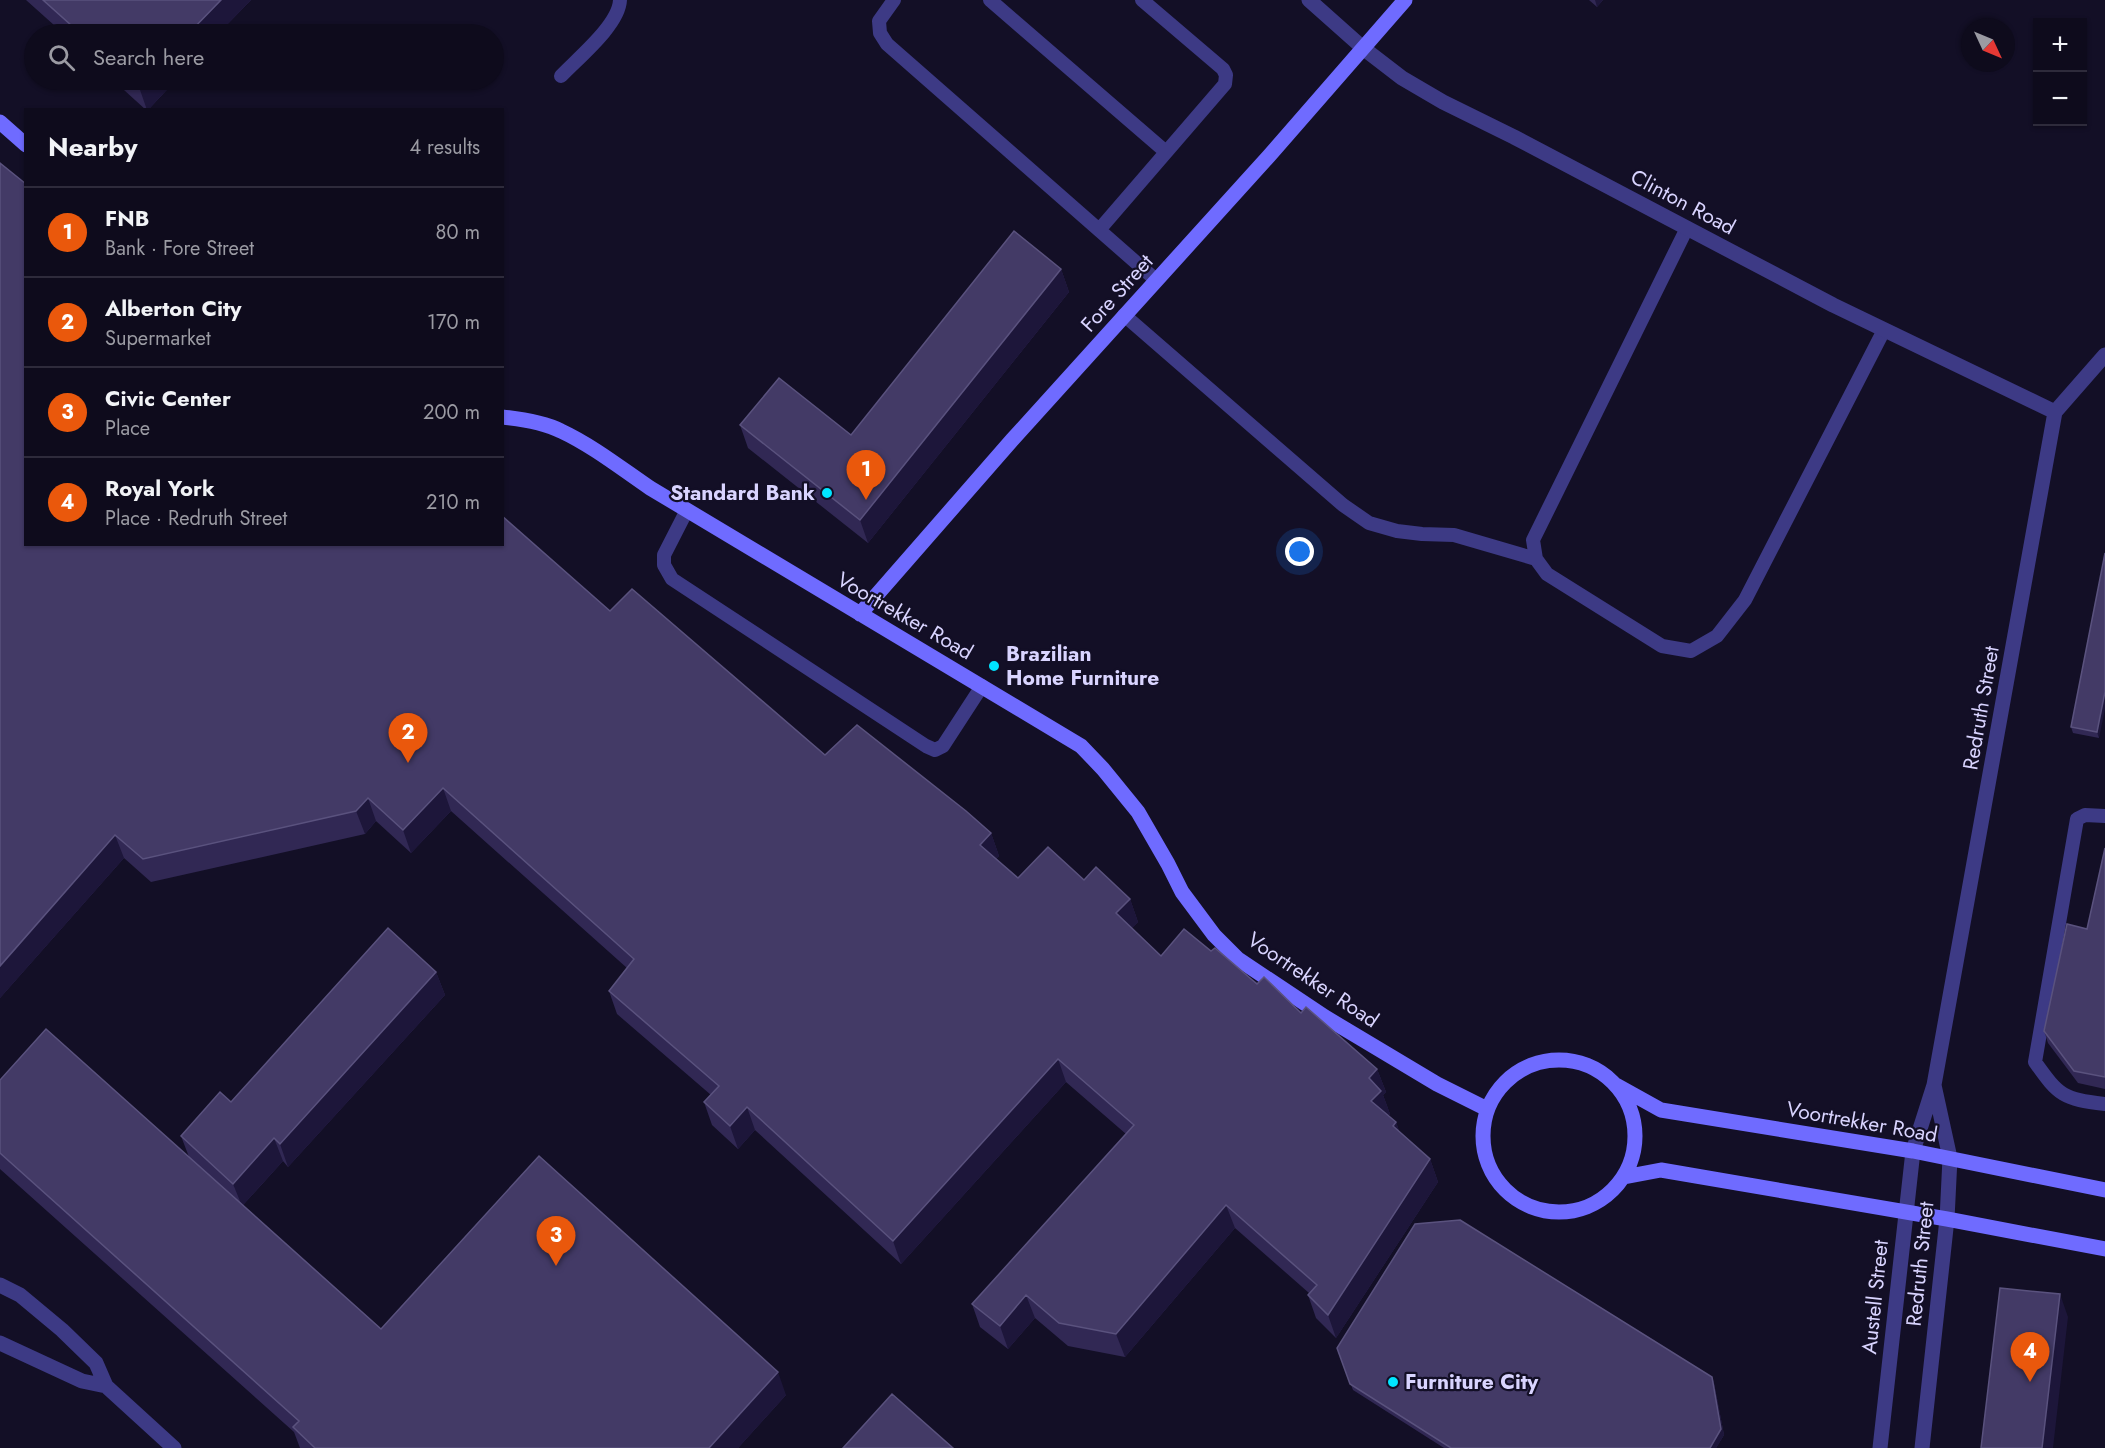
<!DOCTYPE html>
<html lang="en">
<head>
<meta charset="utf-8">
<style>
  body { margin:0; font-family:Jost,sans-serif; background:#1c1929; color:#f1f3f6 }
  .controls { position:absolute; right:18px; top:18px; display:grid; overflow:hidden; border-radius:0px; box-shadow:0 2px 4px #0004 }
  .controls button { width:54px; height:54px; display:grid; place-items:center; padding:0; border:0; border-bottom:2px solid #2e2b3b; background:#0e0b1c; color:#f1f3f6; font:30px sans-serif }
  .compass { position:absolute; left:1961px; top:18px; width:54px; height:54px; border-radius:50%; background:#0e0b1c; box-shadow:0 2px 4px #0004; rotate:134deg }
  .you { position:absolute; left:1300px; top:552px; width:21px; height:21px; margin:-15px; border:4px solid #fff; border-radius:50%; background:#1a73e8; box-shadow:0 0 0 9px #1a73e833 }
  .badge { display:grid; place-items:center; width:39px; height:39px; border-radius:50%; background:#ea580c; color:#fff; font-size:20px; font-weight:700 }
  .pin { position:absolute; translate:-50% -50px; filter:drop-shadow(0 2px 3px #0008) }
  .pin::after { content:''; position:absolute; top:32px; width:21px; height:18px; background:inherit; clip-path:polygon(0 0,100% 0,50% 100%) }
  .list { margin:0; padding:0; list-style:none }
  h2 { display:flex; justify-content:space-between; align-items:center; height:78px; margin:0; padding:0 24px; font-size:26px }
  h2 small { font-size:20px; font-weight:400; color:#9b9ba3 }
  .list li { display:grid; grid-template-columns:39px 1fr auto; gap:18px; align-items:center; box-sizing:border-box; height:90px; padding:0 24px; border-top:2px solid #2e2b3b }
  .list b { display:block; font-size:22px; white-space:nowrap }
  .list p { margin:0; font-size:20px; white-space:nowrap; color:#9b9ba3 }
  .list em { font-size:20px; font-style:normal; color:#9b9ba3 }
  .icon { flex:none; width:33px; height:33px; fill:none; stroke:currentColor; stroke-width:2; stroke-linecap:round; stroke-linejoin:round }
  .map { position:relative; flex:none; width:2105px; height:1448px; overflow:hidden }
  .search { position:absolute; background:#0e0b1c; box-shadow:0 2px 4px #0004; left:24px; top:24px; width:480px; height:66px; display:flex; align-items:center; gap:15px; box-sizing:border-box; padding:0 21px; border-radius:33px; color:#9b9ba3; font-size:22px }
  .panel { position:absolute; background:#0e0b1c; box-shadow:0 2px 4px #0004; left:24px; top:108px; width:480px; height:438px; border-radius:0px }
  .map>svg:first-child { display:block }
</style>
</head>
<body>
<div class="map">
<svg width="2105" height="1448" viewBox="0 0 2105 1448">
  <rect width="100%" height="100%" fill="#130f26"/>
  <g fill="none" stroke-linecap="round" stroke-linejoin="round">
    <!-- lane -->
    <path stroke="#3d3a85" stroke-width="14" d="M894 0 879 21 880 33 887 44 1156 280
      M990 0 1166 152
      M561 76C578 58 619 25 620 0
      M1687 228 1533 540 1536 559 1547 574 1662 646 1691 651 1717 636 1745 600 1884 330
      M1099 230 1225 84 1226 75 1223 69 1142 0
      M1124 315 1343 505 1369 523 1397 531 1422 534 1454 535 1536 559
      M687 510 664 555V565L672 579 926 746 935 750 943 746 982 686
      M2105 816 2085 815 2077 819 2035 1062C2059 1096 2063 1099 2105 1104"/>
    <!-- street -->
    <path stroke="#3d3a85" stroke-width="15" d="M1309 0 1363 48 1402 78 1443 102 1514 137 1833 305 2055 412
      M0 1285 20 1295 62 1330 96 1363 106 1386 174 1448
      M0 1343 82 1381 106 1386
      M1880 1448 1913 1151 1934 1085 2055 412 2105 355
      M1922 1448 1947 1219 1950 1158 1934 1085"/>
    <!-- secondary -->
    <path stroke="#6f6bff" stroke-width="15" d="M0 122 26 145
      M502 417C522 419 543 422 561 431 593 446 622 469 650 488L1081 746 1103 769 1138 812 1168 864 1182 892 1214 935 1238 959 1325 1017 1437 1084 1487 1109
      M860 614 1012 440 1269 156 1405 0
      M1483 1136a76 76 0 1 1 152 0a76 76 0 1 1-152 0Z
      M1616 1085 1661 1110 1913 1151 2105 1190
      M1624 1177 1661 1170 1947 1219 2105 1249"/>
  </g>
  <!-- wall -->
  <path fill="#312854" d="M26 0H251L218 34H64Z
    M1589 0H1603L1597 7Z
    M113 80H176L148 110H146Z
    M0 163 26 544 610 611 825 755 991 833 999 856 996 859 1018 878 1084 880 1130 899 1138 922 1132 928 1161 956 1211 951 1301 1013 1377 1069 1386 1092 1383 1095 1390 1114 1388 1116 1396 1122 1399 1131 1430 1159 1438 1182 1336 1338 1316 1318 1308 1295 1309 1293 1235 1228 1125 1357 1068 1346 1035 1318 1008 1349 980 1327 972 1304 1126 1134 1066 1082 901 1264 755 1130 738 1149 712 1125 704 1102 711 1095 617 1014 609 991 627 968 451 811 411 853 376 821 365 834 151 882 124 858 0 998Z
    M1061 269 1069 292 868 543 748 448 740 425 851 435Z
    M2105 553 2099 738 2073 733 2071 727Z
    M2105 848V1089L2078 1083 2048 1043 2044 1031 2087 929Z
    M436 972 445 995 288 1167 283 1161 243 1205 381 1329 786 1395 738 1448H300L294 1432 0 1169V1080L189 1157 181 1136 231 1102Z
    M1337 1348 1712 1377 1714 1383 1724 1435 1716 1448H1444L1353 1390Z"/>
  <!-- shaded-wall -->
  <path fill="#1d163a" d="M221 0H251L218 34H188Z
    M1595 0H1603L1597 7Z
    M146 80H176L148 110H147L139 87Z
    M1061 269 1069 292 868 543 860 520Z
    M2105 692V709L2099 738 2097 732Z
    M443 788 451 811 411 853 403 830Z
    M368 798 376 821 365 834 356 811Z
    M991 833 999 856 988 868 980 845Z
    M115 835 124 858 0 998V966Z
    M1130 899 1138 922 1125 936 1116 913Z
    M436 972 445 995 288 1167 280 1144Z
    M1058 1059 1066 1082 901 1264 893 1241Z
    M1377 1069 1386 1092 1383 1095 1390 1114 1380 1124 1371 1101 1369 1078Z
    M747 1107 755 1130 738 1149 730 1126Z
    M1396 1122 1404 1145 1393 1126Z
    M274 1138 283 1161 242 1206 233 1184Z
    M1430 1159 1438 1182 1336 1338 1328 1315Z
    M1226 1205 1235 1228 1125 1357 1116 1334Z
    M2060 1294 2068 1317 2053 1448H2042Z
    M1026 1295 1035 1318 1008 1349 1000 1326Z
    M778 1372 786 1395 738 1448H709Z
    M1712 1377 1714 1383 1724 1435 1716 1448H1710Z"/>
  <!-- building -->
  <path fill="#433a66" stroke="#5a527e" stroke-width="1.5" d="M43 0H221L188 34H81Z
    M130 80H146L139 87Z
    M0 163 26 184V544H502V516L610 611 632 589 825 755 857 725 966 811 991 833 980 845 1018 878 1048 847 1084 880 1096 867 1130 899 1116 913 1161 956 1184 929 1211 951 1215 948 1257 984 1264 977 1301 1013 1306 1007 1377 1069 1369 1078 1381 1091 1371 1101 1396 1122 1393 1126 1430 1159 1328 1315 1308 1295 1317 1285 1226 1205 1116 1334 1059 1323 1026 1295 1000 1326 972 1304 1134 1125 1058 1059 893 1241 747 1107 730 1126 704 1102 719 1086 609 991 634 959 443 788 403 830 368 798 356 811 143 859 115 835 0 966Z
    M1014 231 1061 269 860 520 740 425 779 378 851 435Z
    M2105 553V692L2097 732 2071 727Z
    M2105 848V1077L2074 1071 2044 1031 2067 924 2087 929Z
    M388 928 436 972 280 1144 274 1138 233 1184 181 1136 220 1092 231 1102Z
    M46 1029 381 1329 539 1156 778 1372 709 1448H315L293 1427 299 1421 0 1153V1080Z
    M1460 1220 1712 1377 1721 1429 1710 1448H1451L1350 1384 1337 1348 1415 1224Z
    M2000 1288 2060 1294 2042 1448H1981Z
    M892 1394 953 1448H843Z"/>
  <!-- markers -->
  <g fill="#00e5ff" stroke="#130f26" stroke-width="2">
    <circle cx="827" cy="493" r="6"/>
    <circle cx="994" cy="666" r="6"/>
    <circle cx="1393" cy="1382" r="6"/>
  </g>
  <g text-anchor="middle" dominant-baseline="central" stroke-width="4.5" stroke-linejoin="round" paint-order="stroke">
    <!-- street labels -->
    <g font-size="21" fill="#d9d4ff" stroke="#130f26">
      <text transform="translate(1683 202) rotate(28)">Clinton Road</text>
      <text transform="translate(1117 293) rotate(-48)">Fore Street</text>
      <text transform="translate(905 616) rotate(30)">Voortrekker Road</text>
      <text transform="translate(1981 708) rotate(-80)">Redruth Street</text>
      <text transform="translate(1313 980) rotate(34)">Voortrekker Road</text>
      <text transform="translate(1862 1122) rotate(10)">Voortrekker Road</text>
      <text transform="translate(1920 1264) rotate(-84)">Redruth Street</text>
      <text transform="translate(1875 1297) rotate(-84)">Austell Street</text>
    </g>
    <!-- poi labels -->
    <g font-size="21" font-weight="bold" fill="#d9d4ff" stroke="#130f26" text-anchor="start">
      <text x="815" y="493" text-anchor="end">Standard Bank</text>
      <text x="1006" y="654">Brazilian<tspan x="1006" dy="24">Home Furniture</tspan></text>
      <text x="1405" y="1382">Furniture City</text>
    </g>
  </g>
</svg>
<div class="controls">
<button>+</button>
<button>−</button>
</div>
<svg class="compass" viewBox="-18 -18 36 36"><path d="M0-13l5 13h-10z" fill="#e53935"/><path d="M0 13l5-13h-10z" fill="#9b9ba3"/></svg>
<div class="you"></div>
<div class="pin badge" style="left:866px;top:500px">1</div>
<div class="pin badge" style="left:408px;top:763px">2</div>
<div class="pin badge" style="left:556px;top:1266px">3</div>
<div class="pin badge" style="left:2030px;top:1382px">4</div>
<div class="search"><svg class="icon" aria-label="search" viewBox="0 0 24 24"><circle cx="10" cy="10" r="6"/><path d="M15 15l6 6"/></svg>Search here</div>
<section class="panel">
<h2>Nearby<small>4 results</small></h2>
<ul class="list">
<li><span class="badge">1</span><div><b>FNB</b><p>Bank · Fore Street</p></div><em>80 m</em></li>
<li><span class="badge">2</span><div><b>Alberton City</b><p>Supermarket</p></div><em>170 m</em></li>
<li><span class="badge">3</span><div><b>Civic Center</b><p>Place</p></div><em>200 m</em></li>
<li><span class="badge">4</span><div><b>Royal York</b><p>Place · Redruth Street</p></div><em>210 m</em></li>
</ul>
</section>
</div>
</body>
</html>
